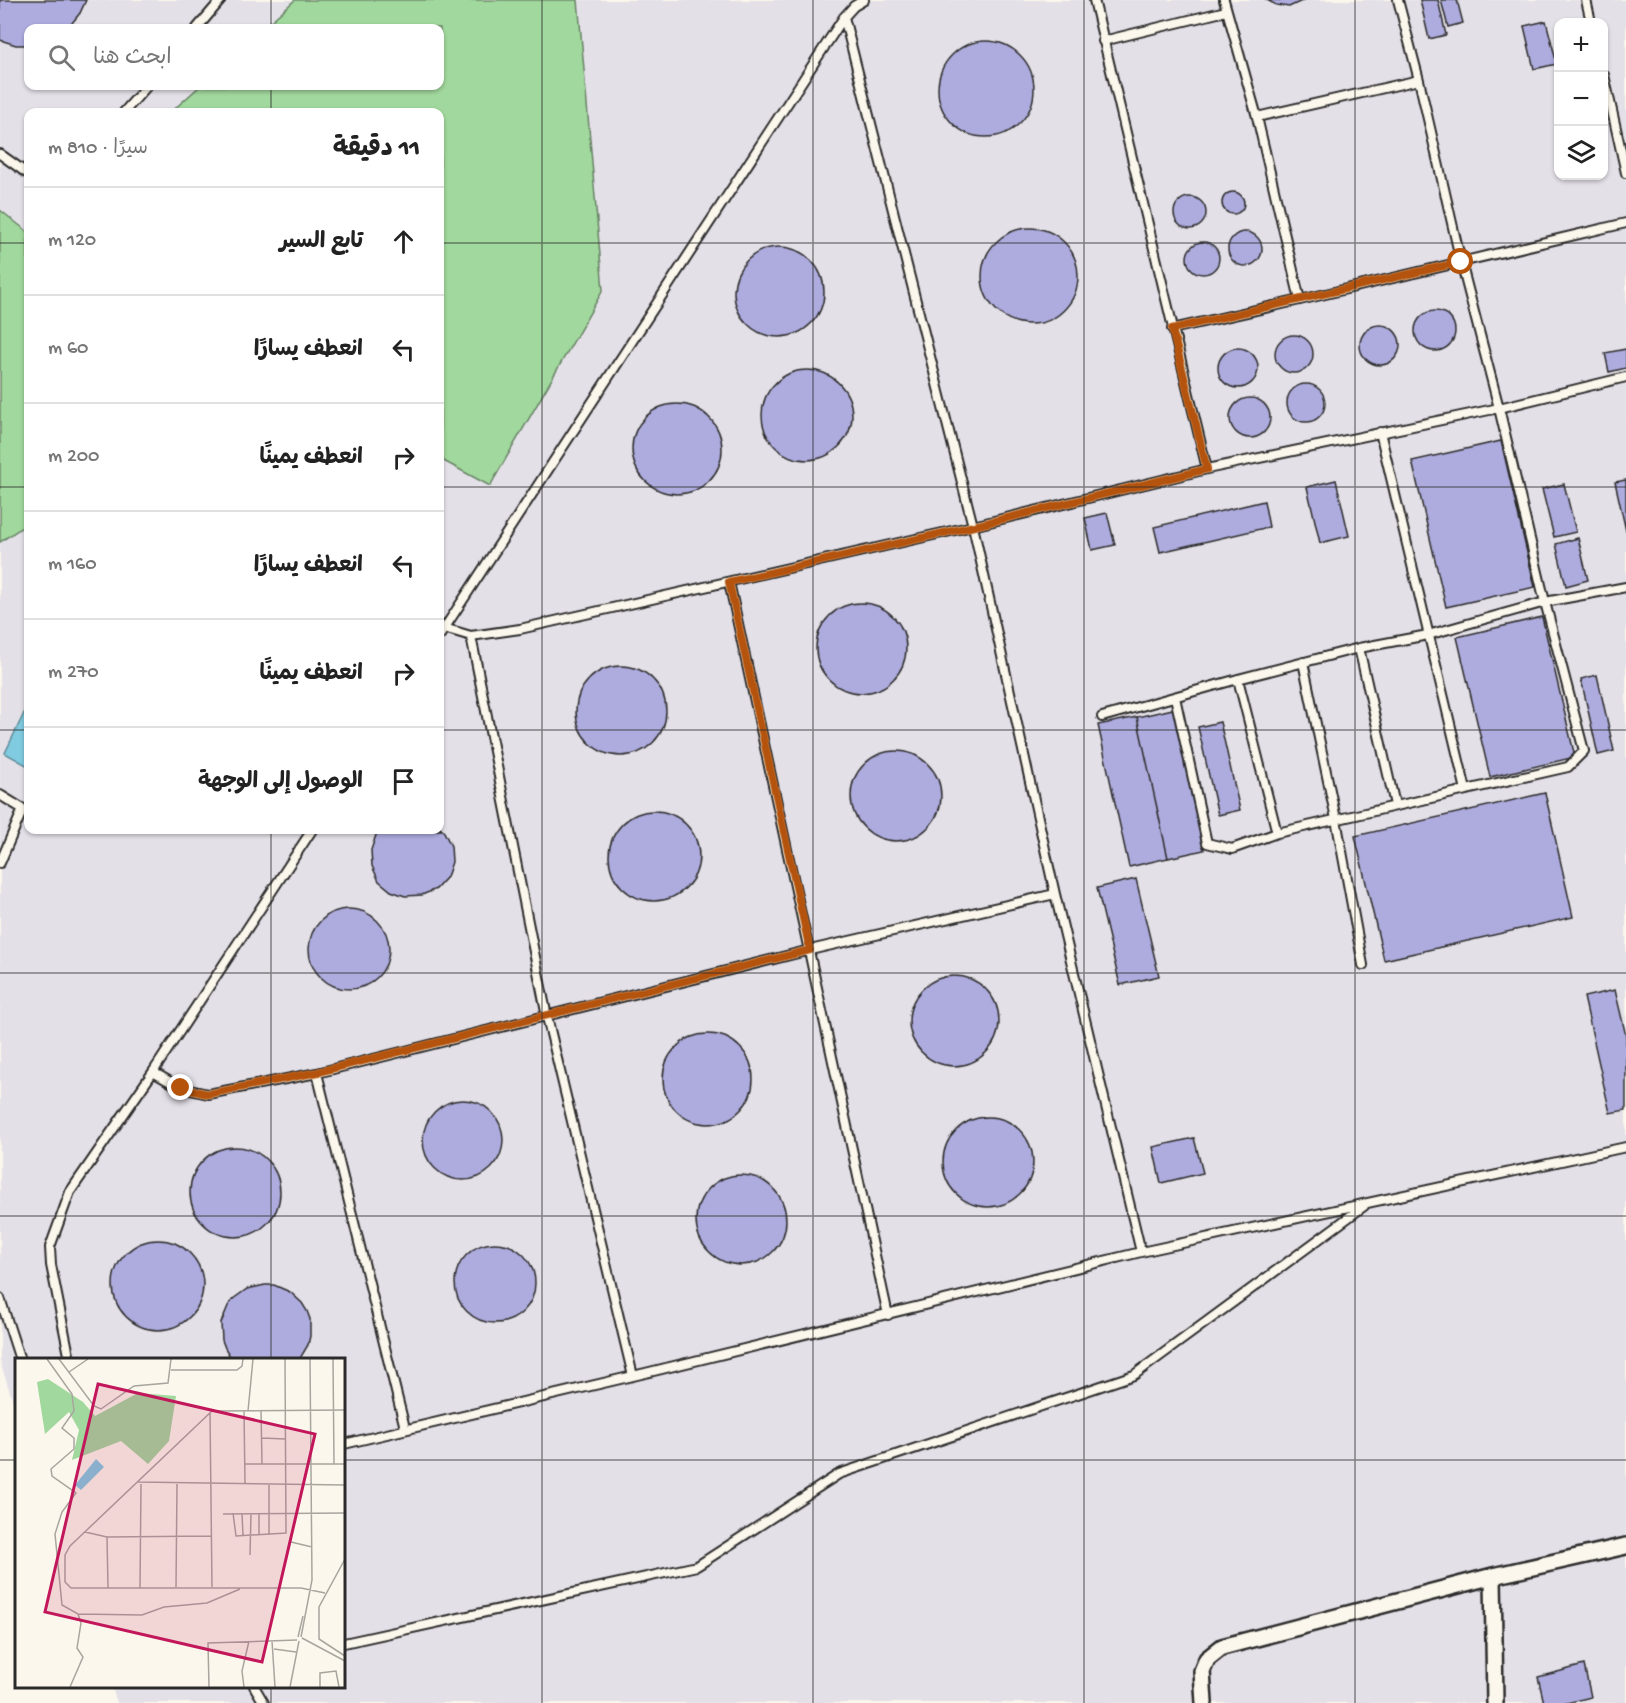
<!DOCTYPE html>
<html lang="ar">
<head>
<meta charset="utf-8">
<style>
  body { margin:0; font-family:"Gochi Hand","Playpen Sans Arabic",sans-serif; background:#f6f6f6; color:#222; direction:rtl }
  .controls { position:absolute; right:18px; top:18px; display:grid; overflow:hidden; border-radius:12px; box-shadow:0 2px 4px #0004 }
  .controls button { width:54px; height:54px; display:grid; place-items:center; padding:0; border:0; border-bottom:2px solid #e0e0e0; background:#fff; color:#222; font:30px sans-serif }
  .stop { position:absolute; width:18px; height:18px; margin:-14px; border:4px solid #b45309; border-radius:50%; background:#fff }
  .stop.end { background:#b45309; border-color:#fff; box-shadow:0 2px 6px #0008 }
  .list { margin:0; padding:0; list-style:none }
  h2 { display:flex; justify-content:space-between; align-items:center; height:78px; margin:0; padding:0 24px; font-size:26px }
  h2 small { font-size:20px; font-weight:400; color:#767676 }
  .list li { display:grid; grid-template-columns:39px 1fr auto; gap:18px; align-items:center; box-sizing:border-box; height:108px; padding:0 24px; border-top:2px solid #e0e0e0 }
  .list b { display:block; font-size:22px; white-space:nowrap }
  .list em { font-size:20px; font-style:normal; color:#767676 }
  .icon { flex:none; width:33px; height:33px; fill:none; stroke:currentColor; stroke-width:2; stroke-linecap:round; stroke-linejoin:round }
  .map { position:relative; flex:none; width:1626px; height:1703px; overflow:hidden; direction:ltr }
  .search { position:absolute; background:#fff; box-shadow:0 2px 4px #0004; left:24px; top:24px; width:420px; height:66px; display:flex; align-items:center; gap:15px; box-sizing:border-box; padding:0 21px; border-radius:12px; color:#767676; font-size:22px }
  .panel { position:absolute; background:#fff; box-shadow:0 2px 4px #0004; left:24px; top:108px; width:420px; height:726px; border-radius:12px; direction:rtl }
  .map>svg:first-child { display:block }
</style>
</head>
<body>
<div class="map">
<svg width="1626" height="1703" viewBox="0 0 1626 1703">
  <rect width="100%" height="100%" fill="#fbf7ec"/>
  <filter id="ink" filterUnits="userSpaceOnUse"><feTurbulence type="fractalNoise" baseFrequency=".0167" numOctaves="2"/><feDisplacementMap in="SourceGraphic" scale="12" xChannelSelector="R" yChannelSelector="G"/><feConvolveMatrix kernelMatrix="1 2 1 2 8 2 1 2 1" color-interpolation-filters="sRGB"/></filter>
  <g filter="url(#ink)">
    <!-- built -->
    <path fill="#e4e0e8" fill-rule="evenodd" d="M0 0H1626V1703H117L112 1687 344 1686V1360H16V1410L0 1362ZM1558 22H1604V176H1558ZM28 28H440V86H28ZM28 112H440V830H28Z"/>
    <!-- green -->
    <path fill="#a1d89d" stroke="#668264" stroke-width="1.5" d="M295 0H578L603 290 490 486 440 459V112H171L200 86H440V28H263Z
      M0 210 28 232V523L0 542Z"/>
    <!-- water -->
    <path fill="#81cbe1" stroke="#5f8b98" stroke-width="1.5" d="M28 705V766L5 753Z"/>
    <!-- building -->
    <path fill="#aeacde" stroke="#2b2b2b" stroke-width="1.5" d="M0 0H86L80 13 68 28H28V45H16L0 40Z
      M1267 0H1304L1289 7 1276 5Z
      M1420 0H1438L1446 35 1429 39Z
      M1441 0H1457L1463 23 1448 27Z
      M1546 21 1557 64 1534 69 1524 26Z
      M938 89a48 48 0 1 1 96 0a48 48 0 1 1-96 0Z
      M1222 203a11 11 0 1 1 22 0a11 11 0 1 1-22 0Z
      M1174 213a16 16 0 1 1 32 0a16 16 0 1 1-32 0Z
      M982 276a48 48 0 1 1 96 0a48 48 0 1 1-96 0Z
      M1228 249a17 17 0 1 1 34 0a17 17 0 1 1-34 0Z
      M1187 258a16 16 0 1 1 32 0a16 16 0 1 1-32 0Z
      M734 292a45 45 0 1 1 90 0a45 45 0 1 1-90 0Z
      M1415 331a20 20 0 1 1 40 0a20 20 0 1 1-40 0Z
      M1360 345a20 20 0 1 1 40 0a20 20 0 1 1-40 0Z
      M1275 354a19 19 0 1 1 38 0a19 19 0 1 1-38 0Z
      M1218 368a20 20 0 1 1 40 0a20 20 0 1 1-40 0Z
      M1626 349V368L1609 372 1605 353Z
      M762 415a45 45 0 1 1 90 0a45 45 0 1 1-90 0Z
      M1287 403a19 19 0 1 1 38 0a19 19 0 1 1-38 0Z
      M1230 418a20 20 0 1 1 40 0a20 20 0 1 1-40 0Z
      M632 449a45 45 0 1 1 90 0a45 45 0 1 1-90 0Z
      M1501 441 1535 587 1446 607 1412 461Z
      M1336 480 1349 536 1320 543 1307 487Z
      M1626 480V531L1615 482Z
      M1564 484 1576 532 1554 537 1542 489Z
      M1264 501 1269 527 1160 552 1154 527Z
      M1107 513 1115 545 1092 550 1085 518Z
      M1578 538 1588 580 1566 586 1556 544Z
      M816 648a45 45 0 1 1 90 0a45 45 0 1 1-90 0Z
      M1542 617 1575 757 1490 777 1457 637Z
      M576 711a45 45 0 1 1 90 0a45 45 0 1 1-90 0Z
      M1597 675 1614 751 1598 755 1581 679Z
      M1173 709 1204 850 1168 858 1137 717Z
      M1137 717 1168 858 1129 867 1098 725Z
      M1220 722 1240 810 1218 815 1198 727Z
      M851 796a45 45 0 1 1 90 0a45 45 0 1 1-90 0Z
      M1545 793 1573 917 1384 960 1355 836Z
      M609 856a45 45 0 1 1 90 0a45 45 0 1 1-90 0Z
      M440 828 444 832 451 846 452 862 447 877 436 889 422 895 405 896 391 891 379 881 372 866 371 850 376 835 381 830H440Z
      M1136 879 1159 976 1120 985 1097 888Z
      M309 949a40 40 0 1 1 80 0a40 40 0 1 1-80 0Z
      M909 1021a45 45 0 1 1 90 0a45 45 0 1 1-90 0Z
      M1615 990 1626 1036V1110L1610 1113 1584 997Z
      M663 1079a45 45 0 1 1 90 0a45 45 0 1 1-90 0Z
      M423 1140a40 40 0 1 1 80 0a40 40 0 1 1-80 0Z
      M943 1162a45 45 0 1 1 90 0a45 45 0 1 1-90 0Z
      M1194 1138 1203 1173 1161 1183 1153 1147Z
      M190 1192a45 45 0 1 1 90 0a45 45 0 1 1-90 0Z
      M696 1220a45 45 0 1 1 90 0a45 45 0 1 1-90 0Z
      M113 1285a45 45 0 1 1 90 0a45 45 0 1 1-90 0Z
      M455 1283a40 40 0 1 1 80 0a40 40 0 1 1-80 0Z
      M265 1285H274L290 1292 302 1303 307 1311 310 1319V1336L308 1345 299 1360H232L225 1348 222 1340 221 1323 228 1306 233 1299 247 1289Z
      M1584 1665 1591 1697 1567 1703H1544L1538 1677Z"/>
    <g fill="none" stroke-linecap="round" stroke-linejoin="round">
      <defs>
        <path id="service" d="M1094 0 1207 469
          M1224 0 1257 117 1300 300
          M1586 0 1591 22
          M844 17 973 526 1055 894 1141 1252
          M197 28 221 0
          M1103 41 1226 11
          M1604 75 1626 173
          M124 112 147 86
          M1257 117 1419 80
          M0 154 28 174
          M1172 329 1300 300 1626 223
          M1380 432 1466 790
          M729 582 888 1315
          M444 628 471 636 520 629 973 526 1207 469 1499 408 1626 377
          M440 635 844 17 854 6 864 0
          M471 636 547 1017 633 1376
          M1359 648 1395 805
          M1303 662 1336 819 1363 965
          M1238 679 1277 833
          M1175 697 1207 843 1232 849 1277 833 1568 767 1584 751 1545 602 1499 408 1461 262 1419 80 1398 0
          M1102 717 1238 679 1359 648 1428 635 1545 602 1626 587
          M0 795 23 809 0 863
          M153 1072 181 1088 208 1094 317 1073 810 950 1055 894
          M317 1073 405 1428
          M0 1298 20 1360
          M70 1360 51 1265 50 1247 70 1192 153 1072 312 830
          M344 1444 633 1376 1141 1252 1626 1147
          M344 1643 697 1566 839 1474 1134 1375 1364 1206
          M254 1686 264 1703"/>
        <path id="minor" d="M1493 1576 1495 1703
          M1204 1703 1202 1671 1207 1659 1222 1647 1493 1576 1626 1546"/>
      </defs>
      <!-- service casing -->
      <use href="#service" stroke="#2b2b2b" stroke-width="12"/>
      <!-- minor casing -->
      <use href="#minor" stroke="#2b2b2b" stroke-width="20"/>
      <!-- service -->
      <use href="#service" stroke="#fbf7ec" stroke-width="8"/>
      <!-- minor -->
      <use href="#minor" stroke="#fbf7ec" stroke-width="15"/>
    </g>
  </g>
  <g fill="none" stroke-linecap="round" stroke-linejoin="round" filter="url(#ink)">
    <!-- route -->
    <path stroke="#b45309" stroke-width="8" d="M181 1088 208 1094 318 1072 810 950 729 582 974 526 1207 469 1172 329 1461 262"/>
  </g>
  <!-- grid -->
  <path fill="none" stroke="#2b2b2b" stroke-width="1.5" stroke-opacity="0.55" d="M271 0V28M542 0V1703M813 0V1703M1084 0V1703M1355 0V1703M271 86V112M0 243H28M440 243H1626M0 487H28M440 487H1626M0 730H28M440 730H1626M271 830V1360M0 973H1626M0 1216H1626M0 1460H16M344 1460H1626M271 1686V1703"/>
  <!-- overview -->
  <g transform="translate(15 1358)">
    <rect width="330" height="330" fill="#fbf7ec"/>
    <path d="M33 21 68 44 80 58 123 35 161 38 154 83 133 106 106 83 57 102 64 72 54 54 30 76 22 24Z" fill="#a1d89d"/>
    <path d="M81 101 89 109 66 132 60 127Z" fill="#81cbe1"/>
    <path fill="none" stroke="#a8a59f" stroke-width="1.5" d="M32 1 57 36 59 53 47 70 59 80V91L36 111 37 118 61 135 47 154 40 176 47 247 63 256 127 257 149 249 192 245 225 231M44 1 79 48 86 51 119 28 153 25 156 1M318 1 319 106M156 12H222L227 8 228 1M54 14 73 1M229 53 230 126M233 53 238 1M246 53 247 106M195 55 197 229M247 80 270 81M229 106H330M123 124 330 127M254 127V177M218 155 221 178 271 175 270 1M227 155 228 177M244 155V177M208 156 330 155M70 174 92 179 196 178M92 179 93 230M276 184 297 189M235 197 236 155M330 201 304 249V281L330 298M161 229 162 126M125 230 126 126M310 235 286 230H56L50 224V197L55 188 197 53 330 52M283 279 288 258M286 279 297 222 295 1M287 280 330 303M257 283 260 329M259 291 281 294M55 329 68 299 62 290 66 265 63 256M194 329 193 285 282 282M229 329 227 313 234 283M275 329 284 283M305 329V315L321 313 324 329"/>
    <path fill="#c2185b" fill-opacity="0.15" stroke="#c2185b" stroke-width="3" d="M83 26 300 76 247 304 30 254Z"/>
    <rect width="330" height="330" fill="none" stroke="#2b2b2b" stroke-width="3"/>
  </g>
</svg>
<div class="controls">
<button>+</button>
<button>−</button>
<button><svg class="icon" aria-label="layers" viewBox="0 0 24 24"><path d="M12 4l9 5-9 5-9-5zM3 14l9 5 9-5"/></svg></button>
</div>
<div class="stop" style="left:1461px;top:262px"></div>
<div class="stop end" style="left:181px;top:1088px"></div>
<div class="search"><svg class="icon" aria-label="search" viewBox="0 0 24 24"><circle cx="10" cy="10" r="6"/><path d="M15 15l6 6"/></svg>ابحث هنا</div>
<section class="panel">
<h2>11 دقيقة<small>سيرًا · 810 m</small></h2>
<ul class="list">
<li><svg class="icon" aria-label="ahead" viewBox="0 0 24 24"><path d="M12 20V5M6 11l6-6 6 6"/></svg><div><b>تابع السير</b></div><em>120 m</em></li>
<li><svg class="icon" aria-label="left" viewBox="0 0 24 24"><path d="M17 20v-9H6M10 6l-5 5 5 5"/></svg><div><b>انعطف يسارًا</b></div><em>60 m</em></li>
<li><svg class="icon" aria-label="right" viewBox="0 0 24 24"><path d="M7 20v-9h11M14 6l5 5-5 5"/></svg><div><b>انعطف يمينًا</b></div><em>200 m</em></li>
<li><svg class="icon" aria-label="left" viewBox="0 0 24 24"><path d="M17 20v-9H6M10 6l-5 5 5 5"/></svg><div><b>انعطف يسارًا</b></div><em>160 m</em></li>
<li><svg class="icon" aria-label="right" viewBox="0 0 24 24"><path d="M7 20v-9h11M14 6l5 5-5 5"/></svg><div><b>انعطف يمينًا</b></div><em>270 m</em></li>
<li><svg class="icon" aria-label="arrive" viewBox="0 0 24 24"><path d="M6 21V4h12l-3 4 3 4H6"/></svg><div><b>الوصول إلى الوجهة</b></div></li>
</ul>
</section>
</div>
</body>
</html>
